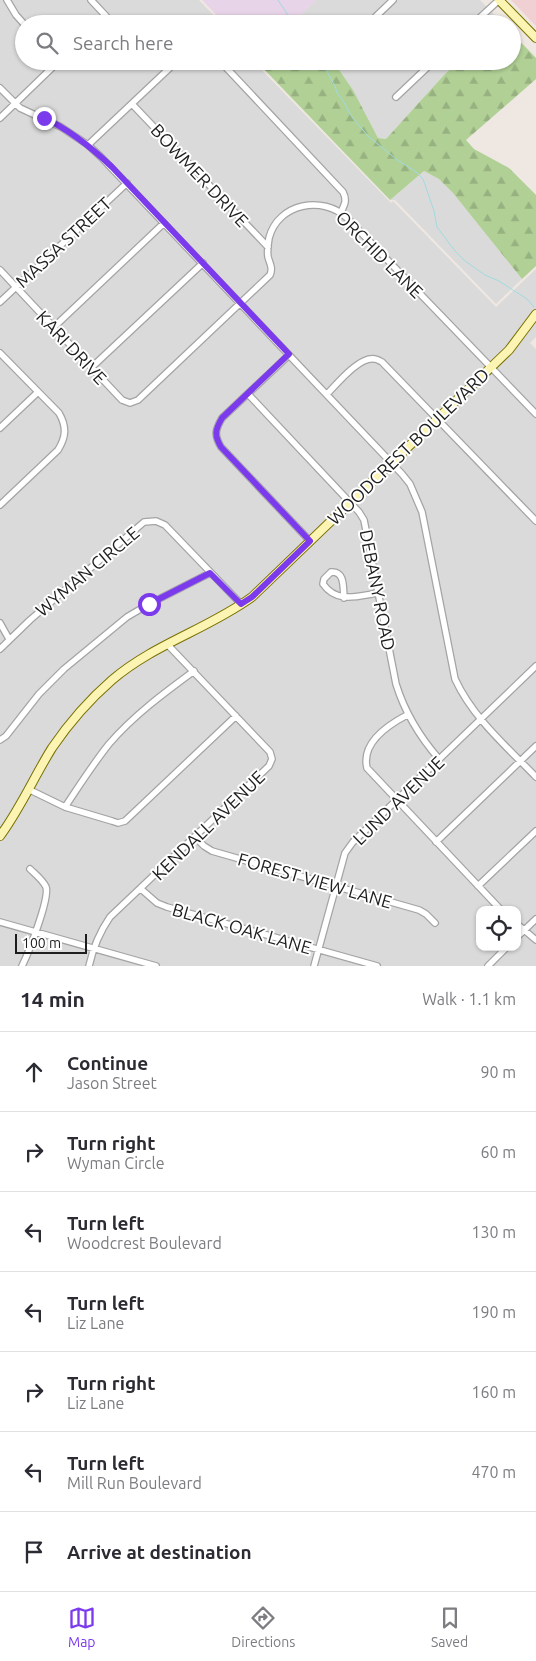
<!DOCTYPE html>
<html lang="en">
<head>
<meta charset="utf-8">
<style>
  body { margin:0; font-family:Ubuntu,sans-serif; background:#f7f7f7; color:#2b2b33 }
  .controls { position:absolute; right:15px; bottom:15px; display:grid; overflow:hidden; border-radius:10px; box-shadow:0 1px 4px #0004 }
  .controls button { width:45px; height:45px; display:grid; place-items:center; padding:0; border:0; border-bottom:1px solid #e1e1e2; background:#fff; color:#2b2b33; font:25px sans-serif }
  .scale { position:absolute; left:15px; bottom:12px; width:72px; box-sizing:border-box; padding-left:5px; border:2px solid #1d1d1d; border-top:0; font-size:14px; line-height:18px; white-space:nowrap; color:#1d1d1d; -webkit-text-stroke:4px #fff; paint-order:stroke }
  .stop { position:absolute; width:15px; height:15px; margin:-11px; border:4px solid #7c3aed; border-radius:50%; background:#fff }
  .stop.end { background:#7c3aed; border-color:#fff; box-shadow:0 1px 5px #0008 }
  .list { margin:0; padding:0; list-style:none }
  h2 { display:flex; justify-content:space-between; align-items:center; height:65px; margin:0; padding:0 20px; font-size:21px }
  h2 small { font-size:16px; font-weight:400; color:#7c7c81 }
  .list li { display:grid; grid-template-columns:32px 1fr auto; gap:15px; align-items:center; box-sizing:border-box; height:80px; padding:0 20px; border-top:1px solid #e1e1e2 }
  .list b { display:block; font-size:19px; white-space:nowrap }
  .list p { margin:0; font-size:16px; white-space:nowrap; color:#7c7c81 }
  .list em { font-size:16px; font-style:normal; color:#7c7c81 }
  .icon { flex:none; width:28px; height:28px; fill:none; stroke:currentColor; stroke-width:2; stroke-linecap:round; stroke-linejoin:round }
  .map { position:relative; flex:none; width:536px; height:966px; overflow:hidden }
  .search { position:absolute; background:#fff; box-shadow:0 1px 4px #0004; left:15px; right:15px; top:15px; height:55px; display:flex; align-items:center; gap:12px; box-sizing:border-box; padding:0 18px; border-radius:28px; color:#7c7c81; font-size:19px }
  .sheet { height:625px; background:#fff }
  nav { display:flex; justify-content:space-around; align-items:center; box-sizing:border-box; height:70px; border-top:1px solid #e1e1e2; background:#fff; font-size:14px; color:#7c7c81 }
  nav a { display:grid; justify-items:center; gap:2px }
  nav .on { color:#7c3aed }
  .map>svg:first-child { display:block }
</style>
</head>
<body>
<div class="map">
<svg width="536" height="966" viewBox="0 0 536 966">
  <defs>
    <pattern id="forest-firs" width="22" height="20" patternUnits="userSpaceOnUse" patternTransform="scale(1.25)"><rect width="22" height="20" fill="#b0d095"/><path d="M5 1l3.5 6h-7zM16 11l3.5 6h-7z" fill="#97b280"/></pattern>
  </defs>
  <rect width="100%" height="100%" fill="#efe8e2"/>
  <!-- residential -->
  <path fill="#dbdada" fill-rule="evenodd" d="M0 0H199L222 24H24V61H256L255 63 391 203 393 201 496 307 536 269V337L530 343 536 349V966H0ZM480 910H517V947H480Z
    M316 0H389L364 24H306L300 15Z
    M398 0H480L487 7 469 24H373Z
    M491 11 502 23 501 24H477Z
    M333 61H430L393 96 396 101 438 61H459L444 75 386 139 378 138 353 90Z
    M424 171 439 179 453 193 522 279 496 304 395 200H390Z"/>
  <!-- commercial -->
  <path fill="#f1d0d4" d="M511 0H536V26L529 19Z"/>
  <!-- industrial -->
  <path fill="#e8d4e8" d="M202 0H316L291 24H225Z"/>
  <!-- forest -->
  <path fill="url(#forest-firs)" d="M512 33 536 58V79L466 140 474 149 509 168 536 195V266L522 279 453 193 439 179 424 171 390 200 258 63 260 61H333L353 90 378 138 386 139 444 75 459 61H512Z"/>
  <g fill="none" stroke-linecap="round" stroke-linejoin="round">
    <!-- stream -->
    <path stroke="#a0dbdf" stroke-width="1" d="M278 0 294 24
      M321 61 335 86 337 93 342 99 352 117 368 136 396 159 416 172 423 179 434 211 437 227 455 251 465 261 485 275 499 281 527 299 534 307"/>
    <defs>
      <path id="street" d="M7 0 16 15 24 24
        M91 0 106 16 98 24
        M368 24 393 0
        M473 24 499 0
        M220 61 343 192C347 200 345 204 341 212
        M0 88 20 108 61 127 88 145 101 157 402 474 410 484 422 512 455 679C473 718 507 747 536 777
        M396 97 434 61
        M132 104 268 247
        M0 118 59 61
        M88 145 177 61
        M0 270 122 400 130 403 138 400 270 275C273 268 270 264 268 257 267 251 268 244 269 238 278 203 323 195 347 218L536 414
        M0 302 127 183
        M54 327 164 223
        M0 353 59 413C67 427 66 437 58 450L0 505
        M289 355 222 418C215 430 214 435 221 447L310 541
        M92 367 203 263
        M248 394 359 512 364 520 396 684C405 713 419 736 439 759
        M327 394C337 384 359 356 375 359 377 359 380 361 382 362L536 521
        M0 428 38 392
        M344 598C343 587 345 571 331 572L324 579 323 584C337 604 358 596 378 593
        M0 623 9 639
        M0 649 30 620 144 522 156 521 165 525 241 604
        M407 715C388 725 361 743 367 768L501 910
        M0 740 6 736 39 694 64 669 127 617 149 604 210 573
        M28 789 65 807 112 821 118 823 125 821 236 716
        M65 807C79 786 93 764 109 744 133 716 164 693 194 671
        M195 837 204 846 212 851 419 910 426 914 435 923
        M436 842 536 746
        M478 886 536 831
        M141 889 157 903 167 907 377 966
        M0 922 156 966
        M517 924 536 940
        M517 937 536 919
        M22 966C28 954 50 898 46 887 43 880 35 874 30 869
        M89 966C93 948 99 933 110 917L269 766 272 759 270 752 167 644
        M314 966 345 853 353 842 536 666
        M488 966 507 947"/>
      <path id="secondary" d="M499 0 536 38
        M0 836C20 809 34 777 52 748 69 723 89 700 112 680 154 644 208 629 252 597L509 350 536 314"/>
    </defs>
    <!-- street casing -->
    <use href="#street" stroke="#a4a4a4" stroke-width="8"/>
    <!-- secondary casing -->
    <use href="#secondary" stroke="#787100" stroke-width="10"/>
    <!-- street -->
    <use href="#street" stroke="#fff" stroke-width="5.5"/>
    <!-- secondary -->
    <use href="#secondary" stroke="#fcf4b3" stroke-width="8"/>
  </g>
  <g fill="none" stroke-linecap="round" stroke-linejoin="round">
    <!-- route -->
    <path stroke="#7c3aed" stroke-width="6" d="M44 118C70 130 92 148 112 167L289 354 222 418C215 430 214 435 221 447L310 541 252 597 241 604 210 573 149 604"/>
  </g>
  <g text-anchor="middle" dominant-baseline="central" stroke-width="4" stroke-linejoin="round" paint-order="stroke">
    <!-- street labels -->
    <g font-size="18" fill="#1d1d1d" stroke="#fff">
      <text transform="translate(200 175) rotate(47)">BOWMER DRIVE</text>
      <text transform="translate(63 242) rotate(-43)">MASSA STREET</text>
      <text transform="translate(380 254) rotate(45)">ORCHID LANE</text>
      <text transform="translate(72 347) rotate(47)">KARI DRIVE</text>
      <text transform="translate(408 446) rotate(-44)">WOODCREST BOULEVARD</text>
      <text transform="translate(87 571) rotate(-40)">WYMAN CIRCLE</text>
      <text transform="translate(378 590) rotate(79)">DEBANY ROAD</text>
      <text transform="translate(398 800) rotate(-44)">LUND AVENUE</text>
      <text transform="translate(208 825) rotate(-44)">KENDALL AVENUE</text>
      <text transform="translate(315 880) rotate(16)">FOREST VIEW LANE</text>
      <text transform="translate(242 928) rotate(16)">BLACK OAK LANE</text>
    </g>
  </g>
</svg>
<div class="controls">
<button><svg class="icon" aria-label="locate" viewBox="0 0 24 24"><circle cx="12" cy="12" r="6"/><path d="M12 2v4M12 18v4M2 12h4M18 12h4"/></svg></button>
</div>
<div class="scale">100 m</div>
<div class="stop" style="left:149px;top:604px"></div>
<div class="stop end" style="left:44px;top:118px"></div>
<div class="search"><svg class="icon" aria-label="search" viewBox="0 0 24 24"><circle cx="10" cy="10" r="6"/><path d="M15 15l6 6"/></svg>Search here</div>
</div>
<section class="sheet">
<h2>14 min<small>Walk · 1.1 km</small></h2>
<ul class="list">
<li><svg class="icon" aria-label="ahead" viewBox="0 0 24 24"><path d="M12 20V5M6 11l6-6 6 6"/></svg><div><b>Continue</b><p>Jason Street</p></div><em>90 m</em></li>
<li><svg class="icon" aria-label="right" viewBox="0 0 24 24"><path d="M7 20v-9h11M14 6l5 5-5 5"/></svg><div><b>Turn right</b><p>Wyman Circle</p></div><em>60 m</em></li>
<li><svg class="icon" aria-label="left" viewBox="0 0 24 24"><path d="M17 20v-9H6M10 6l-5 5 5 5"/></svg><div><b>Turn left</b><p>Woodcrest Boulevard</p></div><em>130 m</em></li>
<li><svg class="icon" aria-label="left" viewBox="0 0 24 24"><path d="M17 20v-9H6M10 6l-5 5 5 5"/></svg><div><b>Turn left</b><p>Liz Lane</p></div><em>190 m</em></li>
<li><svg class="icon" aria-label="right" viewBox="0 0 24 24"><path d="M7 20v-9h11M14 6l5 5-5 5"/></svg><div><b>Turn right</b><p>Liz Lane</p></div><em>160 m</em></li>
<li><svg class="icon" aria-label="left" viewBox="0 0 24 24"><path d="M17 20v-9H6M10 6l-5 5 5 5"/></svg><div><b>Turn left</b><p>Mill Run Boulevard</p></div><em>470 m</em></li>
<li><svg class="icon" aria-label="arrive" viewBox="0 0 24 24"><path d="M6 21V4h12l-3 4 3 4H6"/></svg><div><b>Arrive at destination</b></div></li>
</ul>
</section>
<nav>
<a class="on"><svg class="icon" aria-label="map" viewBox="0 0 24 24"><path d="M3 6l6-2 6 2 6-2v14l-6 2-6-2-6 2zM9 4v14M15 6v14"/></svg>Map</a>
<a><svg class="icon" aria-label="directions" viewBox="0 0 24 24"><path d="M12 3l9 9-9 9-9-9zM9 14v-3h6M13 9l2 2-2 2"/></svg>Directions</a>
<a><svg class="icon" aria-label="saved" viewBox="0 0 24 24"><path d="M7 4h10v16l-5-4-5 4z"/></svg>Saved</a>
</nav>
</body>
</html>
